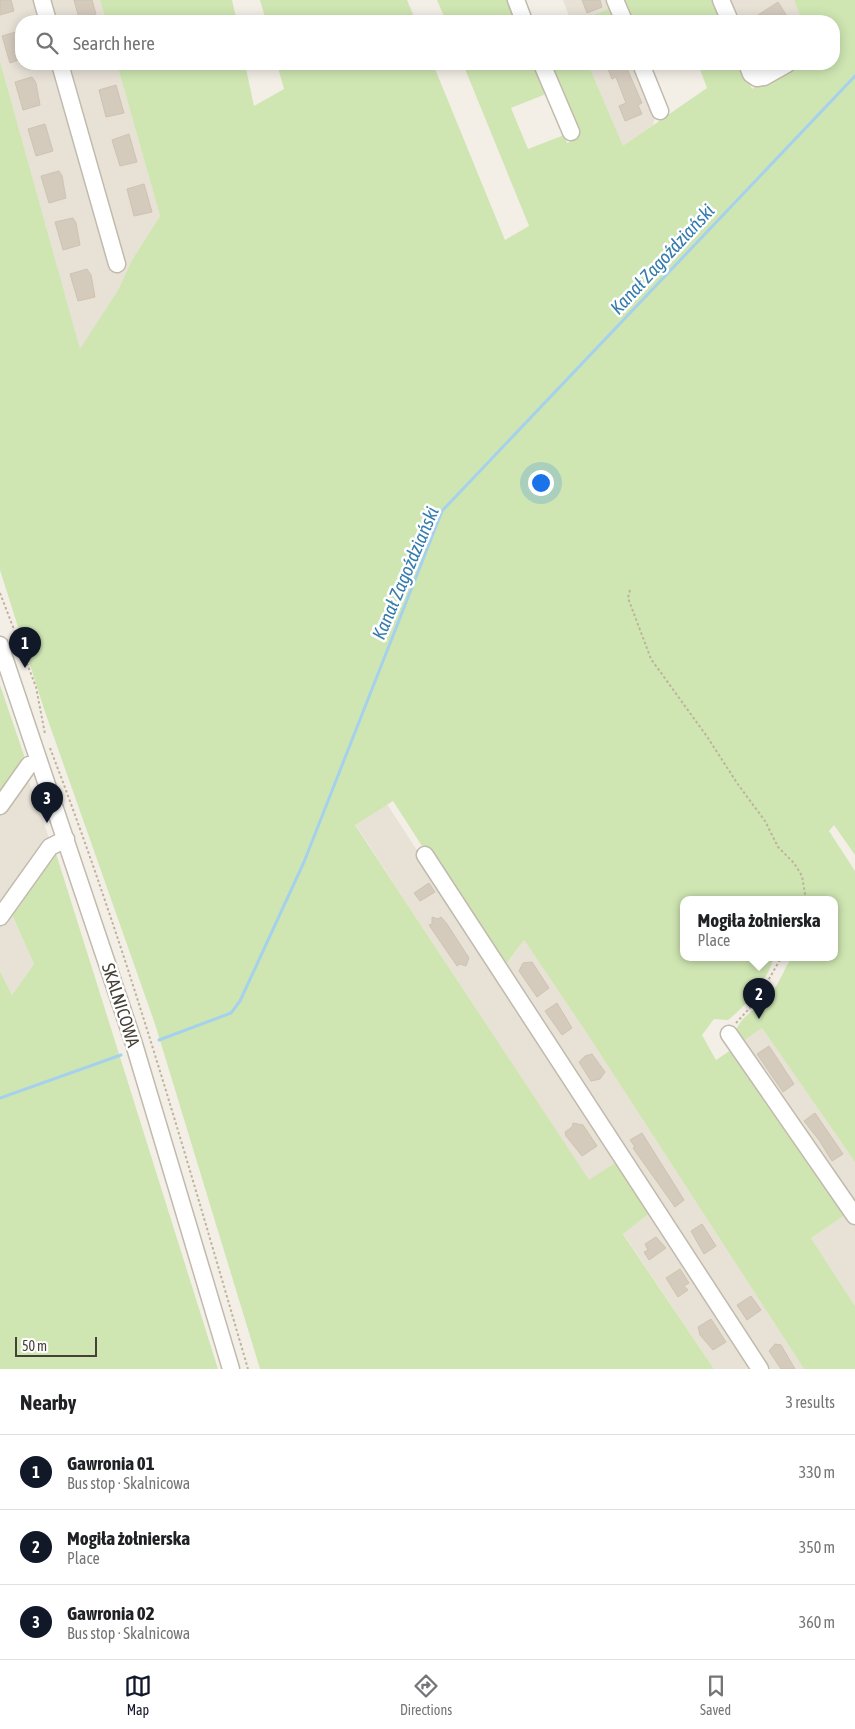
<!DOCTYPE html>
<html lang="en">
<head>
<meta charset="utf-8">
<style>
  body { margin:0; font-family:"Asap Condensed",sans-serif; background:#f2f2f2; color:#202124 }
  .scale { position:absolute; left:15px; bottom:12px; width:82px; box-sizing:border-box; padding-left:5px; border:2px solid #464037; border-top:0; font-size:14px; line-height:18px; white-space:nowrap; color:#464037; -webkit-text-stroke:4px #fff; paint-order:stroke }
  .you { position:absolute; left:540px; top:482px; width:18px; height:18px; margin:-12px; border:4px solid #fff; border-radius:50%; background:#1a73e8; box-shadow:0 0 0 8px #1a73e833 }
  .badge { display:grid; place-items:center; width:32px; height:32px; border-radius:50%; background:#111827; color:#fff; font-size:16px; font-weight:700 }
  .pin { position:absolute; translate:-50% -41px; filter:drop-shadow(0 1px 2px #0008) }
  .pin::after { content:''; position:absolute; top:26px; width:18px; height:15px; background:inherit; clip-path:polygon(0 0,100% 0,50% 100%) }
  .popup { position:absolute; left:680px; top:896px; width:158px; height:65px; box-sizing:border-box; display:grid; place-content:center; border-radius:10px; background:#fff; filter:drop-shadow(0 1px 4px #0005); font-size:16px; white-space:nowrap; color:#757577 }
  .popup b { font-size:19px; color:#202124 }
  .popup::after { content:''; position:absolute; left:50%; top:100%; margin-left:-10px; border:10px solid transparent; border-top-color:#fff }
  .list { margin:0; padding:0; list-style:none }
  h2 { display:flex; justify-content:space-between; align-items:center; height:65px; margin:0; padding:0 20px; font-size:21px }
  h2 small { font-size:16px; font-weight:400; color:#757577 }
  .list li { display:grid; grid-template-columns:32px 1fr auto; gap:15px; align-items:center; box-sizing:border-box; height:75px; padding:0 20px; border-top:1px solid #e0e0e0 }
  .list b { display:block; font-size:19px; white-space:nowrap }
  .list p { margin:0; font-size:16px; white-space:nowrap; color:#757577 }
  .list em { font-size:16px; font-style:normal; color:#757577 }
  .icon { flex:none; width:28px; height:28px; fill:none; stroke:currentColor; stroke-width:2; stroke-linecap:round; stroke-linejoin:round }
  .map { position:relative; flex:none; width:855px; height:1369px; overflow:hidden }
  .search { position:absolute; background:#fff; box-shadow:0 2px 12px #0003; left:15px; right:15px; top:15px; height:55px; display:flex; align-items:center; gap:12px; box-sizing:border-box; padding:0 18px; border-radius:20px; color:#757577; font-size:19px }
  .sheet { height:290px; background:#fff }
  nav { display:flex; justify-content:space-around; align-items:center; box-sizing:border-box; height:70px; border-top:1px solid #e0e0e0; background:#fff; font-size:14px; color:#757577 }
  nav a { display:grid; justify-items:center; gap:2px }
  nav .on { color:#111827 }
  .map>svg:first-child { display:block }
</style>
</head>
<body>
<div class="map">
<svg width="855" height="1369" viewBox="0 0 855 1369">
  <rect width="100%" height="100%" fill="#f3efe7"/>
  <!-- residential -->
  <path fill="#e7e1d6" d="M0 0H100L106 21H21V64H117L160 216 132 260 118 290 80 350 0 61Z
    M563 0H610L613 7 579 21H571Z
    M729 0H794L802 21H738Z
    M588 64H636L656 113 653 125 623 147Z
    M27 776 50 841 0 911V814Z
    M387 804 618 1161 589 1181 355 824Z
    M10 910 34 964 12 995 0 971V923Z
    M524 940 588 1035 804 1369H766L504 968Z
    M762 1028 855 1162V1210L742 1042Z
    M652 1211 755 1369H714L623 1233Z
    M848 1213 855 1224V1306L811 1238Z"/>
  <!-- green -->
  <path fill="#cfe6b2" d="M100 0H232L237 21H106Z
    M260 0H407L416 21H266Z
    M437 0H508L516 21H446Z
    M625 0H715L724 21H633Z
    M794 0H855V855L834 825 829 831 855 871V1162L762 1028 742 1042 735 1033C742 1013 757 1010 769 996 778 986 784 970 791 958H834V900H684V958H774C766 982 748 1004 728 1020L714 1019 702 1035 716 1060 734 1048 848 1213 811 1238 855 1306V1369H804L588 1035 524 940 502 970 393 801 355 825 589 1180 618 1161 652 1211 623 1234 714 1369H260L155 1024 44 709 0 570V61L80 349 118 290 132 260 160 216 117 64H245L254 106 284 89 277 64H433L505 240 529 226 463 64H534L546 94 511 108 528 149 564 135 567 143 578 137 548 64H588L623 146 707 88 698 64H741L752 89 791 64H834V21H802Z
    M613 7 619 21H579Z
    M0 685 26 761 0 797Z
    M54 847 218 1369H0V971L12 995 34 964 10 910Z"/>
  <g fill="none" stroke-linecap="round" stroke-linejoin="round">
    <!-- stream -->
    <path stroke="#a6d1ed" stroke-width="3" d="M159 1040 231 1013 240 1001 304 862 442 511 855 76
      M0 1098 121 1055"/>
  </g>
  <!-- building -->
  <path fill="#d4cbbd" stroke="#cfc3b1" d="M0 0H11L14 11 0 15Z
    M74 0H92L96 14 79 18Z
    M582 0H600L602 7 587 13Z
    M778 2 790 21H749Z
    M19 31 21 59 10 63 2 36Z
    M614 64H625L642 103 638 105 642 114 625 121 619 106 626 103 616 77 612 79 607 66Z
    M32 77 36 83 40 105 23 110 15 82Z
    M116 85 124 113 106 117 99 90Z
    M45 124 53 151 36 156 28 129Z
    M129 134 137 162 120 166 112 140Z
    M59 171 62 176 66 198 49 203 41 176Z
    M144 184 152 212 134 216 127 189Z
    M73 218 76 223 80 245 63 250 55 222Z
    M87 269 91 275 95 297 78 301 70 274Z
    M429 883 435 892 420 901 414 893Z
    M432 917 438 919 441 917 447 924 469 958 466 966 460 964 457 966 429 925 432 924Z
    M532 962 549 988 537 997 519 971 523 963Z
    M557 1003 572 1028 562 1035 545 1011Z
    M769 1046 794 1084 783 1092 757 1054Z
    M592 1054 605 1072 600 1079 591 1081 579 1062 585 1056Z
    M815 1113 843 1154 832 1161 819 1140 804 1121Z
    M573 1123 583 1125 597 1146 582 1156 566 1136 565 1132 572 1127Z
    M642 1133 684 1200 675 1207 633 1148 635 1147 630 1140Z
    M702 1224 716 1246 704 1254 691 1231Z
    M656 1237 666 1248 649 1260 644 1252 648 1250 645 1244Z
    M680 1269 689 1283 684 1286 688 1290 678 1297 666 1278Z
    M751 1296 761 1310 747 1320 737 1305Z
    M711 1319 726 1342 713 1350 700 1335 698 1327Z
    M775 1344 781 1345 795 1369H781L769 1351Z"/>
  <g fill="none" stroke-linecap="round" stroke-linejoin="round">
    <defs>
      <path id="minor" d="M42 0 48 21
        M516 0 524 21
        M615 0 624 21
        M721 0 730 21
        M60 64 117 264
        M542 64 571 132
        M641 64 660 111
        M747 64 751 74 757 78 764 77 787 64
        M0 645 134 1044 231 1369
        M0 806 29 765
        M425 855 760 1369
        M0 917 50 847 66 839
        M729 1034 855 1216"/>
    </defs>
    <!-- minor casing -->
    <use href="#minor" stroke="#c1baad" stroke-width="19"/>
    <!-- path -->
    <path stroke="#bfb29c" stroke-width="2" stroke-dasharray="2.5 2.5" stroke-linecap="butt" d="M630 590 628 598 651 659 708 738 737 783 765 821 778 847 794 863 802 876 806 900
      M0 593 36 687 45 734
      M50 748C128 951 187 1160 248 1369
      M736 1023 757 1000 781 958"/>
    <!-- minor -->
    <use href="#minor" stroke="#fff" stroke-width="16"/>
  </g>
  <g text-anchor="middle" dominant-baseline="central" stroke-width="5" stroke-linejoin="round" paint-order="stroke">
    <!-- street labels -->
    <g font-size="18" fill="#464037" stroke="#fff">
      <text transform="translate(121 1005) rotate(72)">SKALNICOWA</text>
    </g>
    <!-- water labels -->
    <g font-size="19" font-style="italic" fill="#347cae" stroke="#fff">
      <text transform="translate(662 259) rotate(-47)">Kanał Zagoździański</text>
      <text transform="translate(405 573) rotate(-67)">Kanał Zagoździański</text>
    </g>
  </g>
</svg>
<div class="scale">50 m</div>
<div class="you"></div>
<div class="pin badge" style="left:25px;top:668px">1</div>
<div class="pin badge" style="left:759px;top:1019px">2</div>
<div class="popup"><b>Mogiła żołnierska</b>Place</div>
<div class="pin badge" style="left:47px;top:823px">3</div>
<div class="search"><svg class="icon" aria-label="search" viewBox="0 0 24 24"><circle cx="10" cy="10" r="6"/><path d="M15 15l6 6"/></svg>Search here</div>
</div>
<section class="sheet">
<h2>Nearby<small>3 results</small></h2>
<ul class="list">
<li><span class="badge">1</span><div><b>Gawronia 01</b><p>Bus stop · Skalnicowa</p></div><em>330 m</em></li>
<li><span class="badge">2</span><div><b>Mogiła żołnierska</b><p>Place</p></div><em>350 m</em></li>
<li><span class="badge">3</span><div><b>Gawronia 02</b><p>Bus stop · Skalnicowa</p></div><em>360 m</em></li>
</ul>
</section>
<nav>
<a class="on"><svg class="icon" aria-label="map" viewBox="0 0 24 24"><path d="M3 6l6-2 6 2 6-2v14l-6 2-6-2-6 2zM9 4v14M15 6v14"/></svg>Map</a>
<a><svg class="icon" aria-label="directions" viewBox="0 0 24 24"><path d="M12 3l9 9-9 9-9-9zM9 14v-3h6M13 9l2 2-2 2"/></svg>Directions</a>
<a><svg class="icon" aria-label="saved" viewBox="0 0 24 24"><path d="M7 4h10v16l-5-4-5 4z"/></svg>Saved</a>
</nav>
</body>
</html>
